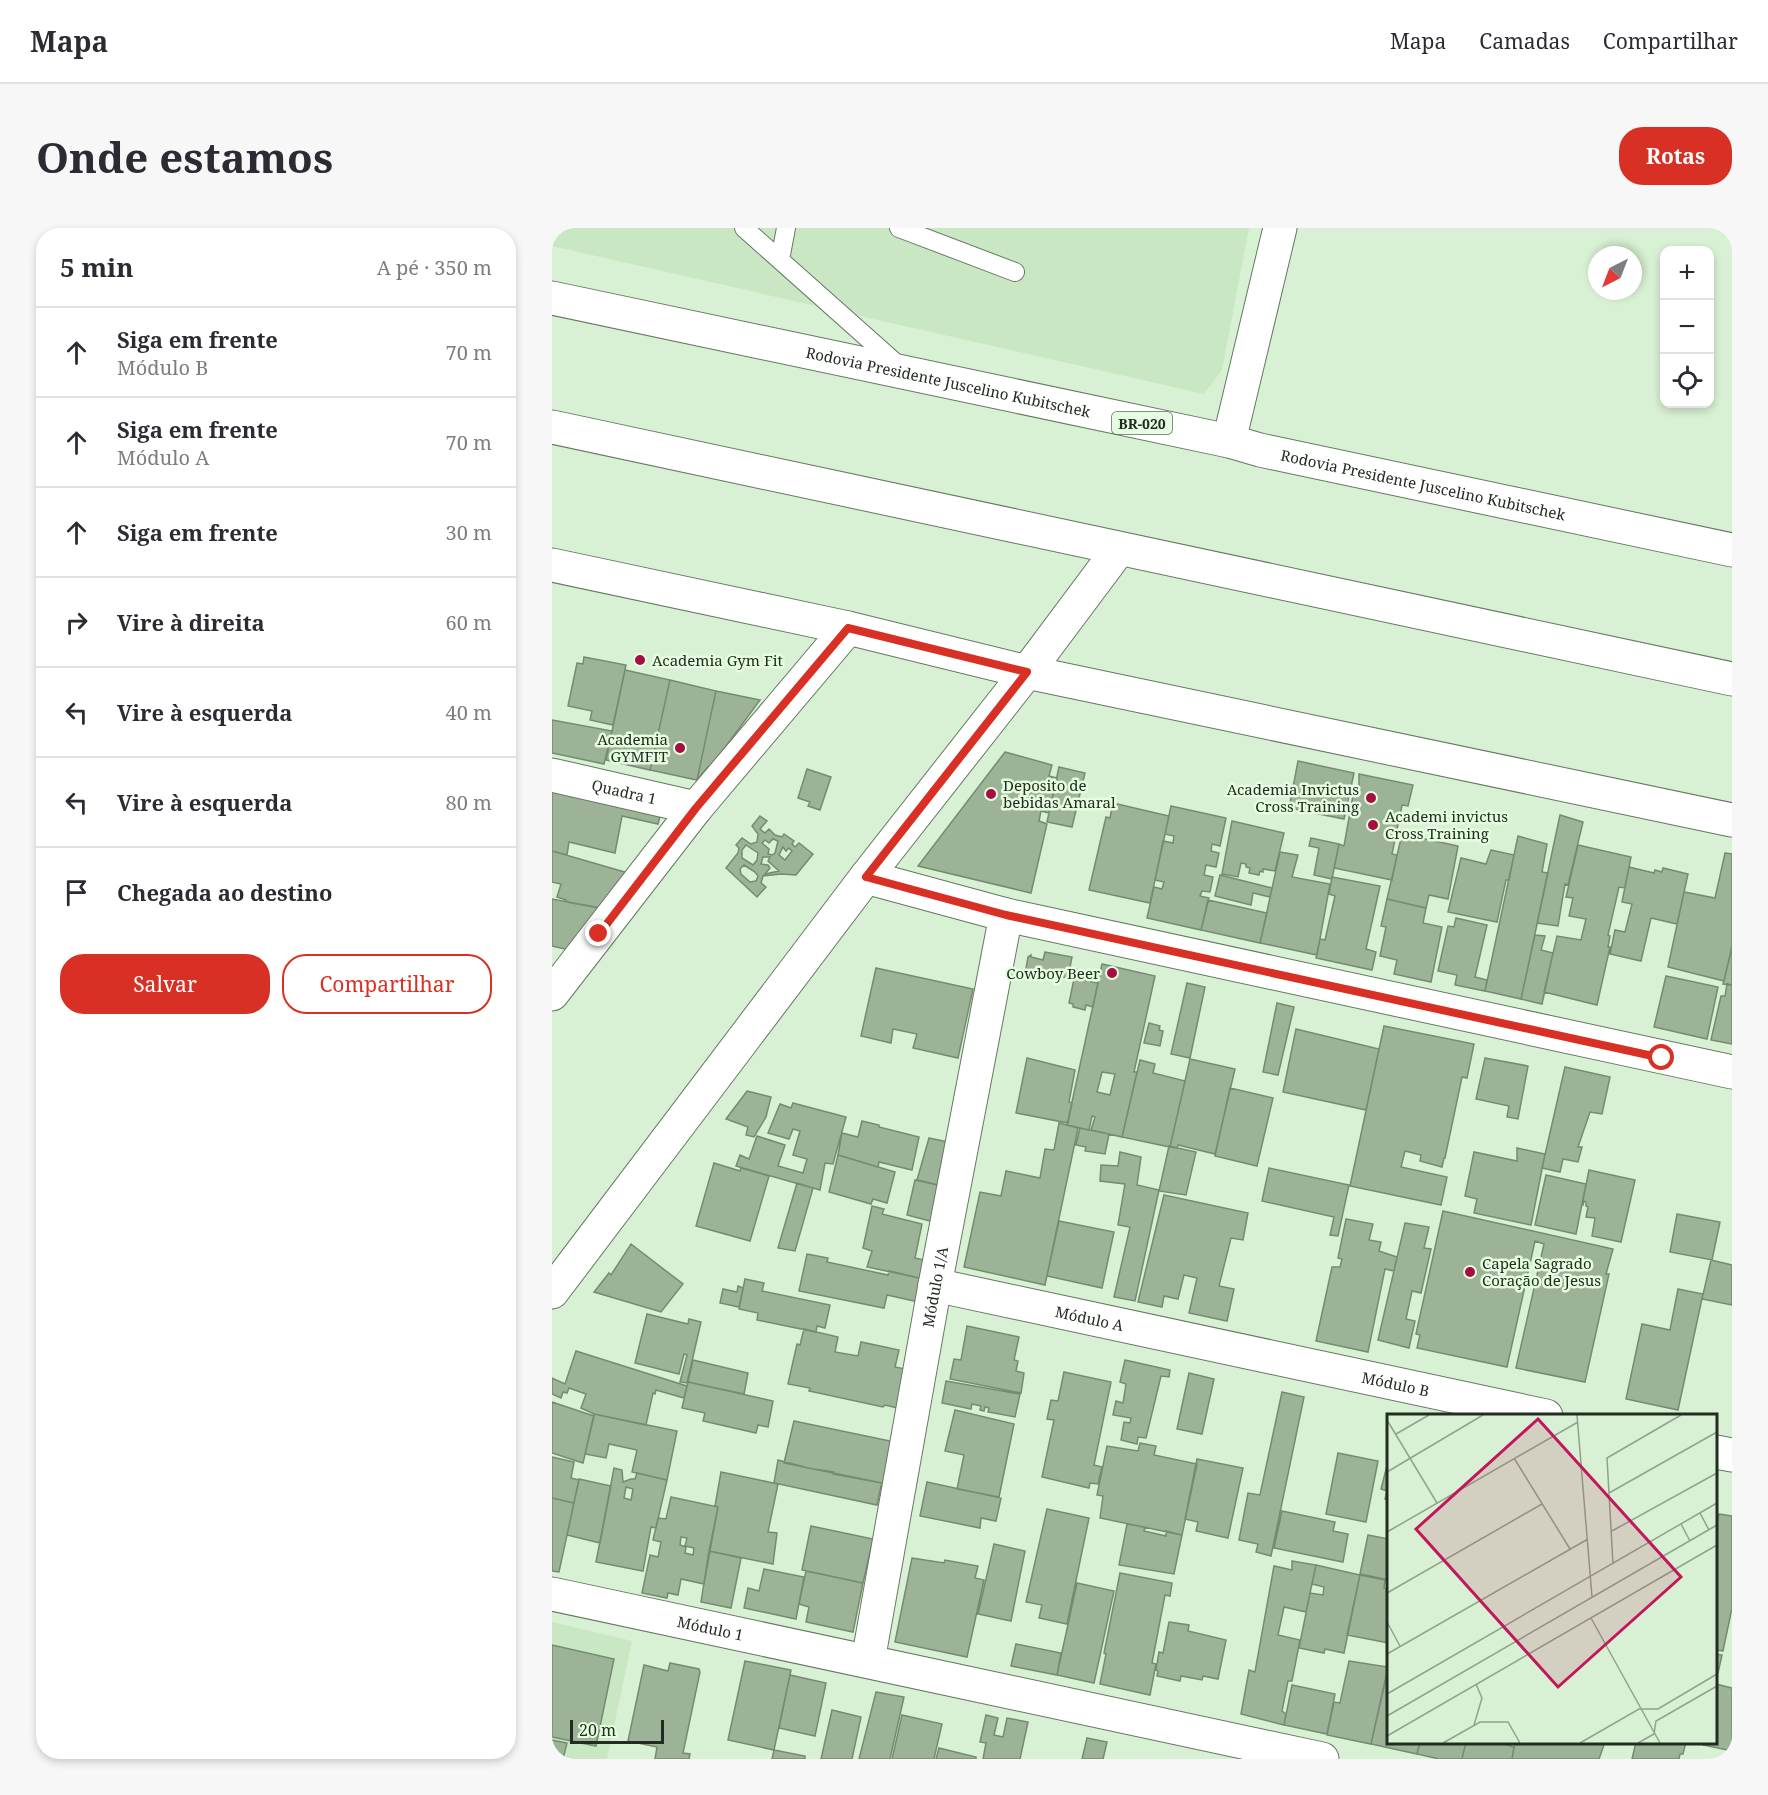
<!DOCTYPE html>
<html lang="pt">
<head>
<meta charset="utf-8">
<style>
  body { margin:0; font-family:"Noto Serif",serif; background:#f7f7f7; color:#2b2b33 }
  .controls { position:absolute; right:18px; top:18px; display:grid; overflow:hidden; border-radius:12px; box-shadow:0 3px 9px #0003 }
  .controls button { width:54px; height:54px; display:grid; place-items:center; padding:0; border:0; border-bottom:2px solid #e1e1e2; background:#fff; color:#2b2b33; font:30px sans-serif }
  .compass { position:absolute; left:1036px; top:18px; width:54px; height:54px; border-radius:50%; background:#fff; box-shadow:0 3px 9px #0003; rotate:222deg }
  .scale { position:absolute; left:18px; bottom:15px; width:94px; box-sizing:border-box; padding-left:6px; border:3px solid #232c21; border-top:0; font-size:16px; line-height:21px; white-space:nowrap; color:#232c21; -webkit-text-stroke:4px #e5fde0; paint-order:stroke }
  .stop { position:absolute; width:18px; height:18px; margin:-14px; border:4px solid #d93025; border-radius:50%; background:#fff }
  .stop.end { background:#d93025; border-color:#fff; box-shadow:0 2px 6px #0008 }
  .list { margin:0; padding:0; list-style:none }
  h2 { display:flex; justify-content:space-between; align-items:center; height:78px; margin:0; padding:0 24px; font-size:26px }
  h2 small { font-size:20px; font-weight:400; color:#7c7c81 }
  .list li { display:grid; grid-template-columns:39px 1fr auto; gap:18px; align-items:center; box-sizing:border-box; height:90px; padding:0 24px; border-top:2px solid #e1e1e2 }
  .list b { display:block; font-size:22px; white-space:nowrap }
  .list p { margin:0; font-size:20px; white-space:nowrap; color:#7c7c81 }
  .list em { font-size:20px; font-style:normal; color:#7c7c81 }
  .actions { display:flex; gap:12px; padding:18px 24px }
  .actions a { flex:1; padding:14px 0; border:2px solid #d93025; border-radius:24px; text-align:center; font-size:21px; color:#d93025 }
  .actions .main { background:#d93025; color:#fff }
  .icon { flex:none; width:33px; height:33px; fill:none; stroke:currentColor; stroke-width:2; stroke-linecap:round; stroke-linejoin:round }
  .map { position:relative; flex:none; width:1180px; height:1531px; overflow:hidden; border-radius:24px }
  header { display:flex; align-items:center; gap:36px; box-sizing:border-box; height:84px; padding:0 30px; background:#fff; border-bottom:2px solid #e1e1e2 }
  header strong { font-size:28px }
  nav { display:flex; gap:33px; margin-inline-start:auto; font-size:21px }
  .intro { display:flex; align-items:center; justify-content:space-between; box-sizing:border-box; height:144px; padding:0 36px }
  h1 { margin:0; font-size:42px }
  .button { padding:15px 27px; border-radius:24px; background:#d93025; color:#fff; font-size:21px; font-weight:700 }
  main { display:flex; gap:36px; padding:0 36px }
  aside { flex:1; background:#fff; border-radius:24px; box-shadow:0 3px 9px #0003 }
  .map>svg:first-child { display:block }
</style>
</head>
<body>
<header>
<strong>Mapa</strong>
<nav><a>Mapa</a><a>Camadas</a><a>Compartilhar</a></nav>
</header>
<div class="intro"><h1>Onde estamos</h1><a class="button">Rotas</a></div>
<main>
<aside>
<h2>5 min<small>A pé · 350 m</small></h2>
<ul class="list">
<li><svg class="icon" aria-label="ahead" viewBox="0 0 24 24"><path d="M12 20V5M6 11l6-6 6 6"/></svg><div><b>Siga em frente</b><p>Módulo B</p></div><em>70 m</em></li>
<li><svg class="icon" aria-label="ahead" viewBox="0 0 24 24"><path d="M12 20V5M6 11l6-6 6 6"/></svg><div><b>Siga em frente</b><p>Módulo A</p></div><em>70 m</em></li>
<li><svg class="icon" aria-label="ahead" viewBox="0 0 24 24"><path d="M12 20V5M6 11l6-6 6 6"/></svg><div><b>Siga em frente</b></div><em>30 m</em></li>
<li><svg class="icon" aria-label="right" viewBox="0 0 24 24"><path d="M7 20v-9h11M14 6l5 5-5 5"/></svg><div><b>Vire à direita</b></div><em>60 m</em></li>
<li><svg class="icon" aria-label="left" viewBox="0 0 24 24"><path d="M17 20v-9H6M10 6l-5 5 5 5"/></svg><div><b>Vire à esquerda</b></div><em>40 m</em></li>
<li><svg class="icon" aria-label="left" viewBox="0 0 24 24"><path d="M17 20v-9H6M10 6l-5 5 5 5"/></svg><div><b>Vire à esquerda</b></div><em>80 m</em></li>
<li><svg class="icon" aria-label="arrive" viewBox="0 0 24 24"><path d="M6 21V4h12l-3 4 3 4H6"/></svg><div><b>Chegada ao destino</b></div></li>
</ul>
<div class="actions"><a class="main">Salvar</a><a>Compartilhar</a></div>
</aside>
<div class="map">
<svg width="1180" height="1531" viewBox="0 0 1180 1531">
  <rect width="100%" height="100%" fill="#d8f0d3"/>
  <!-- built -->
  <path fill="#cae7c4" d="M0 0H697L670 142 652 166 0 18Z
    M0 1394 80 1413 55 1531H0Z"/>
  <!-- building -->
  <path fill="#9cb397" stroke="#758b71" stroke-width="1.5" fill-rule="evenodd" d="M32 429 74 437 61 497 38 492 40 483 16 478 25 435 31 436Z
    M73 442 118 452 98 542 54 532Z
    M118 452 164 463 145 552 98 542Z
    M164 463 208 472 158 540 156 539 145 552Z
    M0 492 60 503 52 536 0 525Z
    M453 524 500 537 497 548 505 550 497 585 489 583 487 593 495 596 479 665 366 638Z
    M746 533 802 545 792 591 737 580Z
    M507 539 533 545 520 599 495 594Z
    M255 541 279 549 268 582 256 578 258 574 246 570Z
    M807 546 861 557 856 578 850 577 840 626 845 627 840 652 782 640 787 616 792 618 802 562 807 563Z
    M0 563 109 584 106 596 70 588 63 625 17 614 15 627 0 623Z
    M561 575 617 588 598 675 537 662 554 589 558 590Z
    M619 578 674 590 668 618 660 616 659 623 667 625 664 639 654 637 652 647 661 649 658 664 650 663 648 668 657 670 649 702 595 690 602 659 610 661 612 654 603 652 611 613 621 615 622 608 613 606Z
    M1008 587 1031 594 1016 657 1013 656 1006 698 985 695Z
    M208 588 215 593 208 601 213 605 217 601 223 607 230 609 232 606 242 613 240 616 243 619 247 615 261 626 244 647 229 646 211 648 209 655 214 659 205 669 174 640 186 625 187 620 184 617 190 610 199 616 205 614 206 606 200 598ZM221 611 226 613 223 625 220 627 216 626 217 621 210 615 213 612 217 615ZM194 617 206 625 205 632 201 637 190 630V622ZM231 619 234 623 237 620 240 623 233 632 227 627ZM211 629H218L216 633 227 643 213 646 218 640 216 637 209 636ZM192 637 203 644 206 648 204 653 198 654 189 646 188 641Z
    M680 593 732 605 723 643 711 641V644L708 643 707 647 697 645 698 640 694 639V636L689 635 686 649 670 646Z
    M850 606 906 618 896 671 877 667 874 680 835 671Z
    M966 608 995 616 990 644 996 645 969 771 933 763Z
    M759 610 787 616 780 651 762 647 767 620 757 618Z
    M1026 617 1079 629 1073 660 1067 659 1056 707 1058 708 1056 719H1058L1045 777 992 764 1005 708 1029 712 1034 691 1017 688 1021 670 1014 669Z
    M939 622 962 627 957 652H954L945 694 896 684 909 630 934 636Z
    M0 623 76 645 52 681 14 674V672L5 669 9 656 0 654Z
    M728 624 746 627 740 649 778 656 765 727 708 715Z
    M1173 625 1180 626V718L1172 753 1116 739 1132 664 1163 670Z
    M1077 639 1102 645 1103 642 1110 644 1111 640 1136 646 1125 696 1099 690 1089 733 1058 726 1063 702 1073 704 1080 676 1070 674Z
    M668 647 720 660 718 669 701 665 699 677 663 668Z
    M780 649 828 658 814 721 824 724 820 742 764 730 768 711 773 712 783 668 777 666Z
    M0 671 49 680 17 722 0 718Z
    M835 671 874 680 871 695 890 699 879 754 842 746 845 732 828 728 834 699 829 698Z
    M656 672 715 685 708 715 649 702Z
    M904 690 935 697 923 749 935 752 933 763 903 757 905 747 886 743 896 698 902 699Z
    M983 707 993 708 989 722 1001 725 990 776 969 771Z
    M1180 720V757L1171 756Z
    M493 724 520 729 518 739 532 744 530 752 546 755 541 779 534 777 533 782 521 779V776L517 775 522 751 474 741 476 729 479 727V729L491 732Z
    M550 736 603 748 582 844H585L570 909 539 902 543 889 540 888 537 902 515 897ZM550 844 563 846 558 867 545 864Z
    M324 740 421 761 406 830 361 820 365 806 341 801 339 815 309 808Z
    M1114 748 1166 759 1155 811 1102 799Z
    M635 755 653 759 638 830 619 826Z
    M1175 756 1180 757V816L1159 812 1169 768H1173Z
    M725 775 742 779 726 847 711 844Z
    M597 795 608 798 607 802 611 803 608 818 592 815Z
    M832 798 922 816 915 850 910 849 893 930H892L890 939 868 933 869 927 853 923 849 939 895 949 889 977 798 958Z
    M744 801 827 821 814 882 731 864Z
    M475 830 523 842 517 874 520 875 516 895 464 885Z
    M933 830 976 838 966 891 955 889 957 878 924 871Z
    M638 831 683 841 663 926 626 917 625 920 618 919Z
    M588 832 603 836 601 845 633 853 618 919 570 909Z
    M1013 839 1058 849 1050 886 1038 884 1026 919H1030L1026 934 1011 931 1008 944 990 940Z
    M678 860 721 870 705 938 663 928Z
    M195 863 219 869 214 889 202 909 194 907 196 899 174 891Z
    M241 875 294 889 281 936 273 935 268 962 184 938 188 927 197 931 205 908 233 917 226 938 251 945 255 931 241 927 248 903 241 901 237 911 216 905 228 876 239 880Z
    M310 893 327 897V899L367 909 360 942 327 934 326 939 286 927 290 905 306 909Z
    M507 895 526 900 493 1057 412 1039 428 964 449 968 454 943 488 950 493 921 502 922Z
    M528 900 557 906 553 926 533 923 534 919 524 917Z
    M377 910 401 915 391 958 365 952Z
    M617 918 644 924 634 967 607 963Z
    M965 920 993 926 979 997 922 985 925 971 913 968 922 924 965 933Z
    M568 924 589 929 585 957 607 962 583 1073 562 1069 578 999 566 997 573 956 548 953 549 937 566 938Z
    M286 927 343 944 335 975 321 971 319 976 277 964Z
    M162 935 188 943 189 940 217 948 198 1013 144 998Z
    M717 940 797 957 786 1008 778 1007 782 989 710 973Z
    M1037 942 1083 952 1069 1014 1040 1008 1043 990 1034 989 1036 979 1034 978V974L1032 973 1031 977H1030Z
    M994 947 1034 956 1024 1006 983 997Z
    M363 952 390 958 382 994 355 987Z
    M245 955 261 960 243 1023 226 1020Z
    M612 967 696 985 691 1012 679 1010 667 1058 682 1061 675 1093 637 1085 645 1050 632 1047 626 1071 612 1068 610 1079 586 1074Z
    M320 978 332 981 330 986 370 996 363 1030 372 1032 368 1050 315 1039 320 1023 311 1020Z
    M891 983 1061 1021 1054 1046H1057L1033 1154 964 1140 992 1016 983 1013 955 1139 865 1120 868 1107 864 1106Z
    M1125 986 1168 994 1160 1032 1118 1024Z
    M794 991 821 996 817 1012 829 1014 827 1023 845 1029 842 1043 833 1041 816 1124 764 1113 780 1039H788L790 1031 786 1030Z
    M507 993 562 1004 550 1060 495 1048Z
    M853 995 877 999 872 1020 879 1021 869 1065 860 1063 854 1091 863 1093 857 1120 826 1112Z
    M79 1016 131 1056 109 1084 42 1064 57 1045 59 1047Z
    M255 1026 276 1030 275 1034 336 1047 337 1043 368 1050 371 1075 335 1067 332 1080 247 1063Z
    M1159 1032 1180 1037V1077L1150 1071Z
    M193 1051 212 1055 210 1063 278 1077 273 1100 265 1098 264 1104 205 1092 206 1085 187 1081Z
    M186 1058 191 1060 187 1079 168 1075 171 1061 185 1064Z
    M1126 1061 1151 1066 1126 1182 1074 1171 1090 1096 1118 1102Z
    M95 1086 136 1096 137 1091 149 1094 135 1155 128 1154 135 1127 132 1126 127 1146 83 1135Z
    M415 1098 467 1109 462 1132 466 1133 464 1143 472 1145 469 1165 398 1151 402 1131 409 1132Z
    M252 1101 286 1109 283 1124 306 1128 309 1114 347 1122 343 1139 358 1142 350 1181 333 1177 331 1179 257 1163 258 1160 236 1156 245 1116 248 1117Z
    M24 1123 135 1158 132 1170 104 1162 103 1166 101 1165 94 1197 42 1186 29 1180 34 1166 17 1160 15 1165 11 1164 9 1170 0 1166V1150L13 1156Z
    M141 1132 196 1145 192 1166 136 1154Z
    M573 1132 618 1142 617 1149 609 1148 594 1210 586 1209 585 1216 569 1212 572 1194 578 1195 579 1190 561 1187 564 1173 571 1175 574 1156 568 1154Z
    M512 1144 559 1154 542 1237 550 1239 546 1256 538 1255 537 1260 490 1249 502 1192 495 1191 499 1172 506 1173Z
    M637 1145 662 1151 650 1206 625 1201Z
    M394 1153 468 1166 463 1189 436 1184 437 1180 433 1179 432 1183 428 1182 429 1178 420 1176 419 1181 390 1175Z
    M136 1154 221 1173 216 1199 206 1197 204 1205 151 1193 153 1185 130 1180Z
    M730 1164 752 1169 719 1328 704 1324 706 1316 687 1312 696 1265 708 1267Z
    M0 1174 42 1188 31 1235 0 1225Z
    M403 1182 462 1196 447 1269 405 1261 412 1227 393 1223Z
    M42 1186 125 1203 115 1252 80 1244 85 1222 57 1216 54 1230 33 1226Z
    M242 1193 343 1214 335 1256 232 1235Z
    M588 1215 604 1218 602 1227 645 1236 630 1307 548 1290 551 1268 545 1267 555 1218 586 1223Z
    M786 1225 826 1233 814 1294 774 1286Z
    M0 1229 22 1234 19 1250 27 1252 22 1275 0 1270Z
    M837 1230V1272L833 1271 835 1263 829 1261Z
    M645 1231 691 1240 676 1310 644 1303 646 1294 633 1291Z
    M226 1232 256 1240 282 1244 281 1246 335 1256 334 1259 329 1258 325 1277 222 1255Z
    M62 1240 70 1242 71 1254 79 1251H83L85 1245 115 1252 104 1300 99 1299 91 1343 44 1334ZM74 1259 81 1261 79 1272 72 1270Z
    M169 1244 226 1256 216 1304 225 1305 221 1336 157 1323 166 1279 163 1278Z
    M27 1251 59 1258 48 1315 15 1307Z
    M375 1254 449 1270 444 1293 429 1290 428 1300 368 1288Z
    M119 1269 166 1279 152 1356 129 1351 126 1367 116 1365 115 1370 90 1365 98 1327 106 1329 109 1314 101 1312 106 1290 114 1291ZM129 1309 135 1310 133 1318 142 1320 141 1327 133 1325 134 1319 128 1317Z
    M0 1270 22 1275 7 1344 0 1343Z
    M495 1281 537 1290 515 1396 487 1390 490 1377 474 1374Z
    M730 1283 783 1294 781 1303 796 1306 791 1334 722 1320Z
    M1167 1286 1180 1288V1380L1171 1423 1164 1422V1300Z
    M575 1296 593 1299 592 1303 614 1308V1303L630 1307 622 1346 567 1337Z
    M259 1298 321 1311 311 1355 250 1342Z
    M816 1307 837 1311V1352L808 1346Z
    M442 1316 473 1323 459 1393 426 1386Z
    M157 1323 189 1330 179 1380 149 1374Z
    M360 1330 392 1335 393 1332 426 1338 423 1350 432 1352 415 1429 343 1414Z
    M740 1333 764 1337 754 1384 732 1379 726 1407 748 1412 740 1453H736L730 1483 734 1486 732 1497 689 1486 697 1442 703 1444 722 1338 740 1342Z
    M764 1337 808 1347 792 1425 773 1421 772 1425 747 1420 758 1365 771 1367 772 1359 760 1356Z
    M212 1341 252 1349 244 1391 192 1380 196 1360 207 1363Z
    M254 1343 311 1355 301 1404 254 1394 257 1379 247 1376Z
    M568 1345 620 1355 618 1368 613 1367 600 1435 604 1436 598 1467 548 1456 554 1426 552 1425Z
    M808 1347 833 1352 832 1360 837 1361V1415L795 1407Z
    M525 1355 562 1363 542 1455 505 1447Z
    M617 1394 637 1397 636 1403 674 1412 666 1451 651 1448 650 1452 629 1448 628 1453 605 1448 606 1443 604 1442 607 1424 611 1425Z
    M464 1416 509 1425 505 1447 459 1438Z
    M0 1417 62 1431 44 1518 0 1509Z
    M1164 1426 1170 1427 1166 1445H1164Z
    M193 1433 239 1442 222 1522 176 1512Z
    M797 1433 836 1439 819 1516 775 1507 782 1474 788 1475Z
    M118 1435 147 1441 148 1444 131 1525 138 1526 137 1531H103L105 1519 76 1513 92 1437 116 1443Z
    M837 1437V1514H868L865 1526 819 1516Z
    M238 1447 274 1455 263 1508 227 1500Z
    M1164 1456 1180 1460V1523L1151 1517V1514H1164Z
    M740 1457 783 1466 775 1506 732 1497Z
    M324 1464 352 1469 338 1531H307Z
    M280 1482 309 1489 300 1531H269Z
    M350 1487 390 1496 382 1531H340Z
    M434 1487 446 1490 442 1507 451 1509 455 1490 476 1494 468 1531H431L434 1515 428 1514Z
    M535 1510 555 1514 551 1531H530Z
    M0 1512 15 1515 11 1531H0Z
    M868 1514H914L910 1531H887L865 1526Z
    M914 1514H946L962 1519 960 1531H910Z
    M963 1514H1053L1047 1531H960Z
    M1084 1514H1134L1131 1526H1128L1127 1531H1080Z
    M387 1520 424 1529V1531H384Z
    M222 1522 253 1528V1531H220Z"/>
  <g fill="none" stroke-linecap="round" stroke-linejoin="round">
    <defs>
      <path id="service" d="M192 0 347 138
        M347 0 463 44
        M228 32 234 0"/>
      <g id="minor">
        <path d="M677 213 728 0"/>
        <path d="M0 337 296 400 475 444 1180 592"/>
        <path id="s1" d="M0 547 144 580"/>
        <path d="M314 649 454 687 1180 844"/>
        <path d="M0 766 144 580 296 400"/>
        <path id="s2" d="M383 1057 994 1188"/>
        <path d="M0 1064 314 649 475 444 567 321"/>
        <path d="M1164 1224 1180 1227"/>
        <path id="s3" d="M0 1366 770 1531"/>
        <path id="s4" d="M316 1433 383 1057 454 687"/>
      </g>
      <g id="trunk">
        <path id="s5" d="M0 70 677 213 708 222 1180 322"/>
        <path d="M0 199 1180 451"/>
      </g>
    </defs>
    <!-- service casing -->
    <use href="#service" stroke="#647960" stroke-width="20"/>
    <!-- minor casing -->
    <use href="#minor" stroke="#647960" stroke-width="35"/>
    <!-- trunk casing -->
    <use href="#trunk" stroke="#647960" stroke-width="35"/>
    <!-- service -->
    <use href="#service" stroke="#fff" stroke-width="18"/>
    <!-- minor -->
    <use href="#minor" stroke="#fff" stroke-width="33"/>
    <!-- trunk -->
    <use href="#trunk" stroke="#fff" stroke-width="33"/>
  </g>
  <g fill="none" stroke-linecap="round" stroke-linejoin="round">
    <!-- route -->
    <path stroke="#d93025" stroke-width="8" d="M47 706 144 580 296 400 475 444 314 649 454 687 1110 830"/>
  </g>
  <!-- markers -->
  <g fill="#a60d41" stroke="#e5fde0" stroke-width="2">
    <circle cx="88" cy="432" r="6"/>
    <circle cx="128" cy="520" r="6"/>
    <circle cx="439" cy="566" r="6"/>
    <circle cx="819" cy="570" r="6"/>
    <circle cx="821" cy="597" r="6"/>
    <circle cx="560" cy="745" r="6"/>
    <circle cx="918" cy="1044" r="6"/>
  </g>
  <g text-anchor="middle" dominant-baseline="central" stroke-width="5" stroke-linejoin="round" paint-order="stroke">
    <!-- shield labels -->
    <rect fill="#e5fde0" stroke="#5d6b5a" stroke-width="1.5" x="560" y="184" width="60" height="22" rx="4.5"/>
    <g font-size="14" font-weight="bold" fill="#232c21">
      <text x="590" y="195">BR-020</text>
    </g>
    <!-- street labels -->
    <g font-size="15" fill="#232c21" stroke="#e5fde0">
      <text stroke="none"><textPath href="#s5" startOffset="405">Rodovia Presidente Juscelino Kubitschek</textPath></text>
      <text stroke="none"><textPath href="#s5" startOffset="891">Rodovia Presidente Juscelino Kubitschek</textPath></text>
      <text stroke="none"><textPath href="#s1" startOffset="74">Quadra 1</textPath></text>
      <text stroke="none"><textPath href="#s4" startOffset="380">Módulo 1/A</textPath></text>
      <text stroke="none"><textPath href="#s2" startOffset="158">Módulo A</textPath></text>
      <text stroke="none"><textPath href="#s2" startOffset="471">Módulo B</textPath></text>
      <text stroke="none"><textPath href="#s3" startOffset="162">Módulo 1</textPath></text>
    </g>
    <!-- poi labels -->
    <g font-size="15" fill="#232c21" stroke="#e5fde0" text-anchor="start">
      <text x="100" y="432">Academia Gym Fit</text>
      <text x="116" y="511" text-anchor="end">Academia<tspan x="116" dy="17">GYMFIT</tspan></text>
      <text x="451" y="557">Deposito de<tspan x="451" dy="17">bebidas Amaral</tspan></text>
      <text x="807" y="561" text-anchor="end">Academia Invictus<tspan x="807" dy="17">Cross Training</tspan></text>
      <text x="833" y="588">Academi invictus<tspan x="833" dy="17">Cross Training</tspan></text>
      <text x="548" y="745" text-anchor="end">Cowboy Beer</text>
      <text x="930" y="1035">Capela Sagrado<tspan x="930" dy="17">Coração de Jesus</tspan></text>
    </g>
  </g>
  <!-- overview -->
  <g transform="translate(835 1186)">
    <rect width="330" height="330" fill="#d8f0d3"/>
    <path fill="none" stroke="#90a28c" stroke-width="1.5" d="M190 1 205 183M0 6 50 89M9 20 42 1M127 44 183 135M0 58 96 1M222 79 330 18M313 99 322 116M294 110 303 127M225 117 330 59M0 118 191 8M226 150 220 44 294 1M0 179 155 90M204 204 273 329M0 208 13 232M0 240 201 125M0 280 330 89M0 302 330 111M87 311 95 284 89 270M0 322 330 131M56 329 93 308H121L133 329M193 329 252 295H271L330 260M251 329 267 320 269 307 330 272"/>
    <path fill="#c2185b" fill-opacity="0.15" stroke="#c2185b" stroke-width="3" d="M151 5 294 163 171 273 29 115Z"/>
    <rect width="330" height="330" fill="none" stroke="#232c21" stroke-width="3"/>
  </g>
</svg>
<div class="controls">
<button>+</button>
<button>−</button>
<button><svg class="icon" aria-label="locate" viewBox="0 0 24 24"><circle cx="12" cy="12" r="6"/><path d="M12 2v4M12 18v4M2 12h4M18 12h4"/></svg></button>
</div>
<svg class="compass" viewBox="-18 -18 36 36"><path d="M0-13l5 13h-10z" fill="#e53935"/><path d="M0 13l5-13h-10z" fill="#7c7c81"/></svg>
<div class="scale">20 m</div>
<div class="stop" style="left:1110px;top:830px"></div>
<div class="stop end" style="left:47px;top:706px"></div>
</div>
</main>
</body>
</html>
